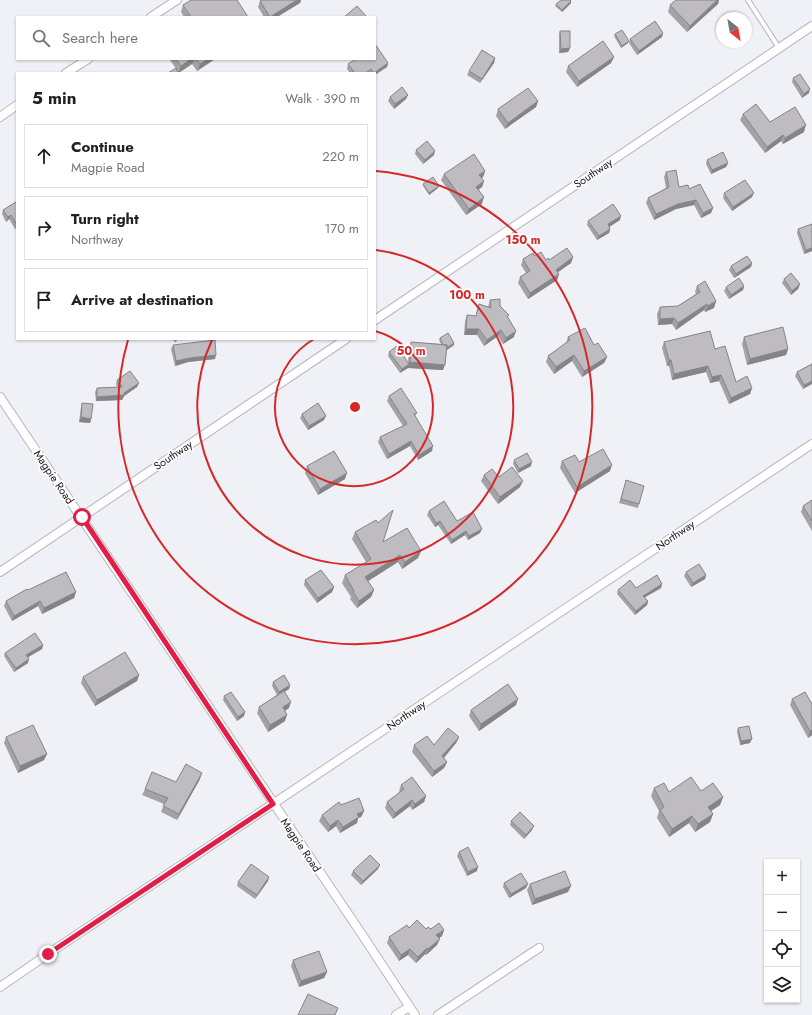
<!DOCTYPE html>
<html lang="en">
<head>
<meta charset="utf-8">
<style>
  body { margin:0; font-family:Jost,sans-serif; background:#f6f6f6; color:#202124 }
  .controls { position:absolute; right:12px; bottom:12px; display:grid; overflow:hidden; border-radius:0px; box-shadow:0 1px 3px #0004 }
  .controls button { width:36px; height:36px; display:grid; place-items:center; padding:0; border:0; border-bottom:1px solid #e0e0e0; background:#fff; color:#202124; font:20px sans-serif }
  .compass { position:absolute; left:716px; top:12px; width:36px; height:36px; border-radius:50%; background:#fff; box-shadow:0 1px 3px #0004; rotate:149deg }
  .stop { position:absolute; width:12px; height:12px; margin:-9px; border:3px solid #e11d48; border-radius:50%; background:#fff }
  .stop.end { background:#e11d48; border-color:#fff; box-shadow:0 1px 4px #0008 }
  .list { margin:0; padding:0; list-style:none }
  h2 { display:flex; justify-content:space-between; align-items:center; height:52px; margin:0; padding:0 16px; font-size:17px }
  h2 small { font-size:13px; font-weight:400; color:#757577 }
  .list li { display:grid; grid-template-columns:26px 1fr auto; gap:12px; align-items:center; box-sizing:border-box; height:64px; margin:0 8px 8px; padding:0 8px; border:1px solid #e0e0e0; border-radius:0px }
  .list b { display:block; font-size:15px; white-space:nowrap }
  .list p { margin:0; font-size:13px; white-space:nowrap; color:#757577 }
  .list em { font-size:13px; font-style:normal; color:#757577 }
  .icon { flex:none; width:22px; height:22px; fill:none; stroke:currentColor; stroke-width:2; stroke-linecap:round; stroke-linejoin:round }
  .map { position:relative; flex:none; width:812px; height:1015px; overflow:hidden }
  .search { position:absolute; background:#fff; box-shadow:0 1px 3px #0004; left:16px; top:16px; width:360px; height:44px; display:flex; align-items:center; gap:10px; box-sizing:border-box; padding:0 14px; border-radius:0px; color:#757577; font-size:15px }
  .panel { position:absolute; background:#fff; box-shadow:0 1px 3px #0004; left:16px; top:72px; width:360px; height:268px; border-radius:0px }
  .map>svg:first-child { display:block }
</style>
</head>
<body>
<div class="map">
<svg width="812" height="1015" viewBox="0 0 812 1015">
  <rect width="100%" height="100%" fill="#f0f1f6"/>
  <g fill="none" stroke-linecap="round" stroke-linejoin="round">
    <defs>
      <path id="lane" d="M748 0 779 48"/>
      <path id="street" d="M151 17 177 0
        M66 73 88 59
        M0 117 17 105
        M375 320 812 26
        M0 397 361 933 415 1015
        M0 572 346 339
        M0 987 48 954 812 444
        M396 1015 409 1007
        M438 1015 539 948"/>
    </defs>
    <!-- lane casing -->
    <use href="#lane" stroke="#b6b7bb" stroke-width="6"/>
    <!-- street casing -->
    <use href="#street" stroke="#b6b7bb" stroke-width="10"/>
    <!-- lane -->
    <use href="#lane" stroke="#fff" stroke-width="4"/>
    <!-- street -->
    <use href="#street" stroke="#fff" stroke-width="8"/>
  </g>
  <!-- wall -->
  <path fill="#a3a2a6" d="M261 0H301L300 3 277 17H264L258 7 260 1Z
    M719 0 718 4 687 32 668 12 670 5Z
    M571 3 562 12 555 6 556 4Z
    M183 5 248 17H184L181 12Z
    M560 31 570 48 568 52 559 53V35Z
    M663 33 662 37 637 55 629 43 630 39Z
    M615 34 628 43 621 48 614 36Z
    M614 57 611 63 577 87 566 72 568 66Z
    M495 58 494 63 480 83 467 75 469 71Z
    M170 59H215L197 71 192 64 179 73 170 60Z
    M388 63 387 67 375 73H350L347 69 348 64Z
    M793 78 809 93 802 98 792 82Z
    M390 97 406 99 394 109 388 101Z
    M538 101 536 107 505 129 496 116 498 109Z
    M743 114 770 122 804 132 783 144 781 141 765 153 740 120Z
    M416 150 434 155 423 164 415 154Z
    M707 160 728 163 726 167 711 174 706 164Z
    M485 171 483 177 482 178 484 181 482 187 479 189 482 204 466 215 441 180 444 174Z
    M666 172 679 187 689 189 713 208 711 213 701 218 694 205 676 209 654 220 646 203 648 198 666 188 664 177Z
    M423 184 438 188 429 195 423 186Z
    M724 193 752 197 732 211 723 198Z
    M16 202 17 227 15 229 9 219 6 222 2 214 3 210Z
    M620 220 609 227 610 229 609 233 597 240 587 225 588 221Z
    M798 229 812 251 804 254 797 233Z
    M534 256 546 260H549L573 257 571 263 558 272 559 274 557 280 528 299 518 283 520 277 526 273 521 265 523 259Z
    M752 263 751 267 734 278 729 270 731 266Z
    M784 279 800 284 798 289 791 295 782 283Z
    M697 286 716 301 714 308 705 312 704 310 676 330 672 324 658 325 657 314 660 307 678 306 696 294 695 292Z
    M744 286 743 290 729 299 724 291 726 287Z
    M490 300 500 306 508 317 514 337 503 344 498 336 484 346 477 335H464L465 321 467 315 476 316 479 304 488 307Z
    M568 337 594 345 607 357 604 363 582 377 572 361 554 374 546 362 548 356 566 343Z
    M744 337 788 349 786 355 747 365 742 344Z
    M440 338 454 345 447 350 443 370 408 368 400 373 388 356 389 352 408 362 409 348 411 342 441 344 439 340Z
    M172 339H177L176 343Z
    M664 342 715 349 736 382 752 388 750 394 729 404 719 381 710 383 706 372 672 380 669 366H667L662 348Z
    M173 345 215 359 188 362 175 366 171 349Z
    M812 364 803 389 795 376 797 372Z
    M117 380 139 383 137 387 124 396 122 400 96 401 95 392 97 388 117 387 116 384Z
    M389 396 417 413 415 416 432 451 418 460 410 446 387 459 378 442 380 437 403 426 387 401Z
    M82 403 91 419 90 423 79 422 81 407Z
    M302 414 324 420 308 430 300 418Z
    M514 460 531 466 518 473 513 464Z
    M562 461 579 462 610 471 575 493 560 468Z
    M307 466 345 479 318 495 305 473Z
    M484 475 499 477 520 487 498 504 481 481Z
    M625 485 639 504 638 508 619 503Z
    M812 500V531L801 512 803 506Z
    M429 511 457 521 480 533 468 540 465 535 451 544 438 525 435 527 427 515Z
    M355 532 383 542 421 551 418 558 402 569 398 562 368 581 374 590 371 597 357 608 350 599 351 597 342 583 345 575 366 562 352 539Z
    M686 572 706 575 705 579 691 587 684 576Z
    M305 580 334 587 332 592 317 603 304 585Z
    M662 584 661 588 645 597 648 601 647 605 635 615 617 594 618 590Z
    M28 590 76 592 74 598 42 614 38 606 12 621 4 606 6 601Z
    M43 645 42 649 28 657V663L14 672 4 656 5 653Z
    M139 675 137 681 95 706 81 683 83 677Z
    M273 682 290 685 289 689 284 692 289 708 285 711V721L268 732 257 713 259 707 277 695 272 686Z
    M224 696 245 712 244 716 237 721 223 700Z
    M792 699 812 704V735L808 738 790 705Z
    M516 705 479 731 469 716 471 710Z
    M738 728 750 743 740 745 737 732Z
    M6 737 47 754 44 760 18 773 4 743Z
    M459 737 456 743 444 758 447 762 444 768 432 777 412 752 414 745H434Z
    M200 779 177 820 161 812 164 804 142 795 145 789 176 782Z
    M401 785 426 796 424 802 412 810 410 806 393 819 385 808 387 802 400 792 399 791Z
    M654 788 669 792 701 791 723 797 720 805 711 811 713 814 710 822 695 832 689 823 669 837 657 818 659 811 651 796Z
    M341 805 364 811 361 817 358 818 357 823 340 833 336 826 328 832 319 821 322 815Z
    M511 821 532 830 524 839 510 825Z
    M459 852 477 871 467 876 457 856Z
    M378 869 361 885 351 875 353 871Z
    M268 881 255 899 237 886 238 882Z
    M504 883 526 888 509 898 503 887Z
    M530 884 568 892 532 905 527 890Z
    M409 928 444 930 442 936 439 938 437 945 426 955 425 954 416 963 408 955 399 961 387 943 389 937Z
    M293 960 327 972 324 978 299 987 291 966Z"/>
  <!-- shaded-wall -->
  <path fill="#858487" d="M297 0H301L300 3 277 17H270Z
    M717 0H719L718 4 687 32 690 26Z
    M571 1V3L562 12V10Z
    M663 33 662 37 637 55 639 51Z
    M629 41 628 43 621 48 622 46Z
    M570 48 568 52 559 53 561 49Z
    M614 57 611 63 577 87 579 81Z
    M495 58 494 63 480 83 482 79Z
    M191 59H194L192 64 178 73 181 66Z
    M208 59H215L197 71 200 64Z
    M388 63 387 67 375 75V73H374Z
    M810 89 809 93 802 98 804 94Z
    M408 95 406 99 394 109 395 104Z
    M538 101 536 107 505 129 508 123Z
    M806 125 804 132 783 144 785 138Z
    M783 135 781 141 765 153 767 147Z
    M435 151 434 155 423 164 425 160Z
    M728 163 726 167 711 174 712 170Z
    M485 171 483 177 477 181 479 175Z
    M484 181 482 187 474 193 476 187Z
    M439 186 438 188 429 195V193Z
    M754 193 752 197 732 211 733 207Z
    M484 197 482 204 466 215 469 209Z
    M696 200 694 205 676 209 654 220 656 214 678 204Z
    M713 208 711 213 701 218 703 213Z
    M11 215 9 219 6 222 8 217Z
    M621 216 620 220 606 229 608 224Z
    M610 229 609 233 597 240 599 236Z
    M812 248V251L804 254 806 250Z
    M573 257 571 263 554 275 556 270Z
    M752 263 751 267 734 278 736 274Z
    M559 274 557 280 528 299 530 293Z
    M800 284 798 289 791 295 792 291Z
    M744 286 743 290 729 299 731 295Z
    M716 301 714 308 705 312 708 306Z
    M707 304 704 310 676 330 678 323Z
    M674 318 672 324 658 325 660 319Z
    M466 329H479L477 335H464Z
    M501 330 498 336 484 346 487 340Z
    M516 331 514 337 503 344 506 338Z
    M454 343V345L445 351 446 348Z
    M788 349 786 355 747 365 750 359Z
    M216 355 215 359 188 362 175 366 176 361 190 358Z
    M574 355 572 361 554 374 556 367Z
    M607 357 604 363 582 377 584 371Z
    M669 360H671L669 366H667Z
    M410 362 445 365 443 370 408 368 400 373 402 369 409 364Z
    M708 366 706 372 672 380 674 374Z
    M721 375 719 381 710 383 712 377Z
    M812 381V384L803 389 804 385Z
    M139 383 137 387 124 396 122 400 96 401 97 397 124 393Z
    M752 388 750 394 729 404 731 398Z
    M326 416 324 420 308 430 309 426Z
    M81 417 91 419 90 423 79 422Z
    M411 441 410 446 387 459 389 454Z
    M433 446 432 451 418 460 419 455Z
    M532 462 531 466 518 473 519 469Z
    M612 465 610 471 575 493 577 487Z
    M347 473 345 479 318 495 320 489Z
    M523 481 520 487 498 504 500 497Z
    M440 521 438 525 435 527 436 523Z
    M482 529 480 533 468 540 469 536Z
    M466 531 465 535 451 544 452 540Z
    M421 551 418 558 402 569 405 562Z
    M400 555 398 562 362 585 365 577Z
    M706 575 705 579 691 587 693 583Z
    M662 584 661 588 642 599 643 596Z
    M334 587 332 592 317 603 318 598Z
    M374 590 371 597 357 608 359 601Z
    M76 592 74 598 42 614 44 608Z
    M40 601 38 606 12 621 14 616Z
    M648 601 647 605 635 615 636 611Z
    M43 645 42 649 25 659 26 655Z
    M29 659 28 663 14 672 16 668Z
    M139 675 137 681 95 706 97 700Z
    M290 685 289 689 278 696 279 692Z
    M518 699 516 705 479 731 481 724Z
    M291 702 289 708 280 713 283 707Z
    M245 712 244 716 237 721 238 717Z
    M287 715 285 721 268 732 270 725Z
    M812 730V735L808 738 810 731Z
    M459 737 456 743 440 762 442 756Z
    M752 739 750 743 740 745 741 741Z
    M47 754 44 760 18 773 20 766Z
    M447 762 444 768 432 777 434 771Z
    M202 773 200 779 177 820 179 814Z
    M426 796 424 802 412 810 415 804Z
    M723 797 720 805 705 815 708 807Z
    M412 800 410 806 393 819 395 813Z
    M364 811 361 817 358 818 357 823 340 833 343 827 357 814Z
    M713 814 710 822 695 832 698 824Z
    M692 816 689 823 669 837 672 829Z
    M338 820 336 826 328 832 330 826Z
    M534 826 532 830 524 839 526 835Z
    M380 865 378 869 361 885 363 881Z
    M478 867 477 871 467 876 468 872Z
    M269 877 268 881 255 899 257 895Z
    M528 884 526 888 509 898 511 894Z
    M571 886 568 892 532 905 535 899Z
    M444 930 442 936 434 942 436 935Z
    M440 939 437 945 426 955 428 949Z
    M427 948 425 954 416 963 418 957Z
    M410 949 408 955 399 961 401 955Z
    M327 972 324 978 299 987 301 981Z"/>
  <!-- building -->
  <path fill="#bebcc1" stroke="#858487" d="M191 0H237L248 17H191L183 5Z
    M261 0H297L270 17 260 1Z
    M561 0H570L571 1 562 10 556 4Z
    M676 0H717L690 26 670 5Z
    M357 6 367 17H344Z
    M655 21 663 33 639 51 630 39Z
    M622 30 629 41 622 46 615 34Z
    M560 31H570V48L561 49Z
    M603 41 614 57 579 81 568 66Z
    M375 44 388 63 374 73 371 69 366 73H355L348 64 356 59H375Z
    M482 50 495 58 482 79 469 71Z
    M176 59H191L181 66Z
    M196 59H208L200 64Z
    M176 68 178 73H168Z
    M800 74 810 89 804 94 793 78Z
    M402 87 408 95 395 104 390 97Z
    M528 88 538 101 508 123 498 109Z
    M756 104 770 122 795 107 806 125 785 138 783 135 767 147 743 114Z
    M427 141 435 151 425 160 416 150Z
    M723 152 728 163 712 170 707 160Z
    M474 154 485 171 479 175 484 181 476 187 484 197 469 209 444 174Z
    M676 170 679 187 688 185 689 189 700 184 713 208 703 213 696 200 678 204 656 214 648 198 669 187 666 172Z
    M433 177 439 186 429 193 423 184Z
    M745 180 754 193 733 207 724 193Z
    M16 202 17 204V225L11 215 8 217 3 210Z
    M613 204 621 216 608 224 610 229 599 236 588 221Z
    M812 224V248L806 250 798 229Z
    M567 248 573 257 556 270 559 274 530 293 520 277 530 271 523 259 533 253 534 256 541 252 546 260 548 258 549 260Z
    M747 256 752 263 736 274 731 266Z
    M791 273 800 284 792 291 784 279Z
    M739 278 744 286 731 295 726 287Z
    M705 281 716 301 708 306 707 304 678 323 674 318 660 319V307L678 306 700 292 697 286Z
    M500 299V306L509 315 507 316 516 331 506 338 501 330 487 340 479 329H466L467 315 476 316 479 304 491 308 490 300Z
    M783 327 788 349 750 359 744 337Z
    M585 328 594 345 598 343 607 357 584 371 574 355 556 367 548 356 570 340 568 337Z
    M710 331 715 349 725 346 736 382 747 376 752 388 731 398 721 375 712 377 708 366 674 374 671 360H669L664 342Z
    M448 333 454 343 447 348V345H443L440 338Z
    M215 340 216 355 190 358 176 361 173 345Z
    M411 342 447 345 445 365 410 362Z
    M397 346 409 364 402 369 389 352Z
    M812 364V381L804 385 797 372Z
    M130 371 139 383 124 393V395L97 397V388L122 387 117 380Z
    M401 388 417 413 414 414 433 446 419 455 411 441 389 454 380 437 407 424 389 396Z
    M82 403 93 404 91 419 81 417Z
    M318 403 326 416 309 426 302 414Z
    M603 449 612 465 577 487 562 461 575 455 579 462Z
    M334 451 347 473 320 489 307 466Z
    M527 453 532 462 519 469 514 460Z
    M512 467 523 481 500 497 484 475 492 469 499 477Z
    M626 480 644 486 639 504 621 499Z
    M812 500V521L803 506Z
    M444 501 457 521 473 512 482 529 469 536 466 531 452 540 440 521 436 523 429 511Z
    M393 510 383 542 407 528 421 551 405 562 400 555 365 577 374 590 359 601 353 592 354 591 345 575 371 559 355 532 376 520 378 523Z
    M699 564 706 575 693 583 686 572Z
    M321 570 334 587 318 598 305 580Z
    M66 572 76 592 44 608 40 601 14 616 6 601 27 589 28 590Z
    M657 575 662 584 643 596 648 601 636 611 618 590 630 580 636 588Z
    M35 633 43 645 26 655 29 659 16 668 5 653Z
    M125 652 139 675 97 700 83 677Z
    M284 675 290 685 279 692 273 682Z
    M508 684 518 699 481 724 471 710Z
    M284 691 291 702 283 707 287 715 270 725 259 707Z
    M231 692 245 712 238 717 224 696Z
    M805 692 812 704V730L810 731 792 699Z
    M33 725 47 754 20 766 6 737Z
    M749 726 752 739 741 741 738 728Z
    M448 728 459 737 442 756 447 762 434 771 414 745 427 736 434 745Z
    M186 764 202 773 179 814 163 806 168 798 145 789 152 772 176 782Z
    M412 777 426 796 415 804 412 800 395 813 387 802 404 789 401 785Z
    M691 777 701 791 713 783 723 797 708 807 713 814 698 824 692 816 672 829 660 810 664 807 654 788 664 783 669 792Z
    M359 798 364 811 357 814 359 817 343 827 338 820 330 826 322 815 339 802 341 805Z
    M520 812 534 826 526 835 511 821Z
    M468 847 478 867 468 872 459 852Z
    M370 855 380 865 363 881 353 871Z
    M251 864 269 877 257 895 238 882Z
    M565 871 571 886 535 899 530 884Z
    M521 873 528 884 511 894 504 883Z
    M417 920 426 929 428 927 431 929 439 923 444 930 436 935 440 939 428 949 427 948 418 957 410 949 401 955 389 937 407 925 409 928Z
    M319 951 327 972 301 981 293 960Z
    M308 994 338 1008 335 1015H298Z"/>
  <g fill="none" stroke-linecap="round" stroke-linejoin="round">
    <!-- route -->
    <path stroke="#e11d48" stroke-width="5" d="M48 954 273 804 82 517"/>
  </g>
  <!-- distance rings -->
  <g fill="none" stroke="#d62828" stroke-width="2">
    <path d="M375 331A79 79 0 1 1 314 339"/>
    <path d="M376 250A158 158 0 1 1 212 340"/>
    <path d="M376 171A237 237 0 1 1 128 340"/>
  </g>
  <g text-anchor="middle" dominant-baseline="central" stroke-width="3.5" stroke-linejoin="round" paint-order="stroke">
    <!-- street labels -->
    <g font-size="11" fill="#141516" stroke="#fefefe">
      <text transform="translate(593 173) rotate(-34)">Southway</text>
      <text transform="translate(173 455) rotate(-34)">Southway</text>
      <text transform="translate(54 477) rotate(56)">Magpie Road</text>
      <text transform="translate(675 535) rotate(-34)">Northway</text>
      <text transform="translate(406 715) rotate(-34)">Northway</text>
      <text transform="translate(301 845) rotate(56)">Magpie Road</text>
    </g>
  </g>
  <circle cx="355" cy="407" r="6" fill="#d62828" stroke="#fefefe" stroke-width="2"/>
  <g font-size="12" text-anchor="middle" font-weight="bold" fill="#d62828" stroke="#fefefe" stroke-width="3.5" stroke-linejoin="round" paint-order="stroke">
    <text x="523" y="244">150 m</text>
    <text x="467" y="299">100 m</text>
    <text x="411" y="355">50 m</text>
  </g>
</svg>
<div class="controls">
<button>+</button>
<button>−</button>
<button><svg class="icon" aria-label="locate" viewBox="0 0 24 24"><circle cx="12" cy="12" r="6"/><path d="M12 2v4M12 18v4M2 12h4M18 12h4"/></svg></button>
<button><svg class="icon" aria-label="layers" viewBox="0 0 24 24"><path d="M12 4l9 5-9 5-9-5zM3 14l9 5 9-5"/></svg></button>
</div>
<svg class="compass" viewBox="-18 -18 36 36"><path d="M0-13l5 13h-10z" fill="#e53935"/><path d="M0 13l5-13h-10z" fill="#757577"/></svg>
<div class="stop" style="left:82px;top:517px"></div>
<div class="stop end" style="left:48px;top:954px"></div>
<div class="search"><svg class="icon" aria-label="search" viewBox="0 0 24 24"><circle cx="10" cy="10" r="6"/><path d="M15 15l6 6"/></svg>Search here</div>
<section class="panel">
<h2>5 min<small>Walk · 390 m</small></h2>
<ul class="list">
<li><svg class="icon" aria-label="ahead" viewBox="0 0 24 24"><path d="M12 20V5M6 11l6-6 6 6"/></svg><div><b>Continue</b><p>Magpie Road</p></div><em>220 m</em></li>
<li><svg class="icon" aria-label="right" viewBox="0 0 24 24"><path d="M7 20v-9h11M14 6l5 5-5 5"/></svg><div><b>Turn right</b><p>Northway</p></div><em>170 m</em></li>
<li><svg class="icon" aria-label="arrive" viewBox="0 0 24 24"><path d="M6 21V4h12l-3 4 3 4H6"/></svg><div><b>Arrive at destination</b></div></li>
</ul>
</section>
</div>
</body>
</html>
